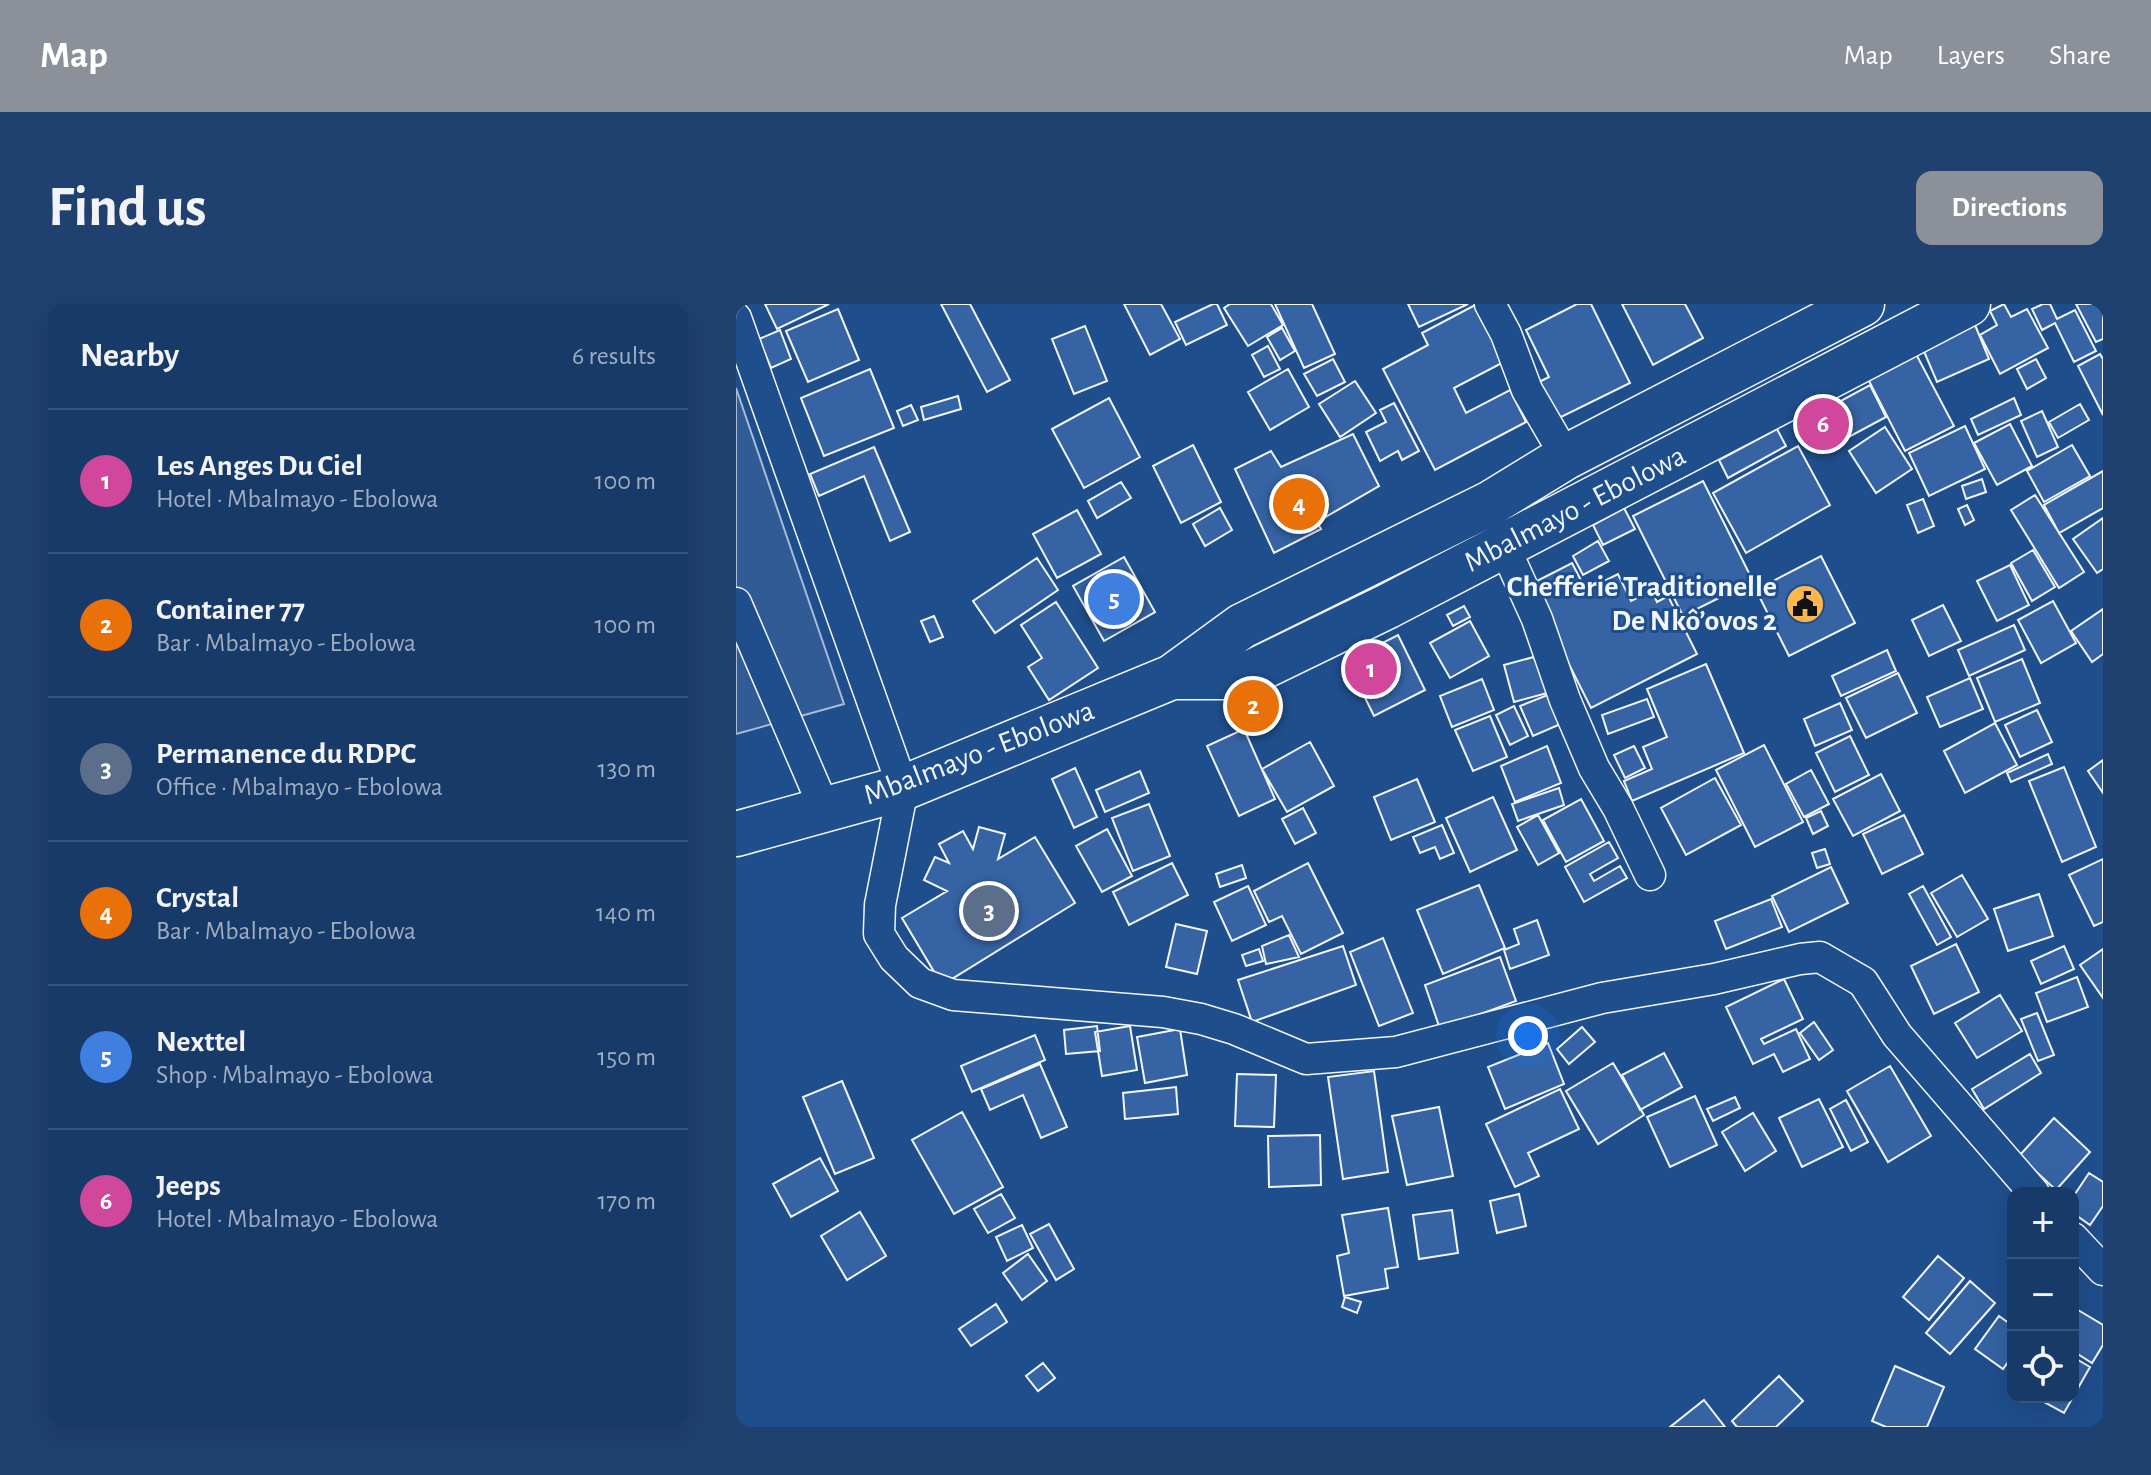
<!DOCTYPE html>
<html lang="en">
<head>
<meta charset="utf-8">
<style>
  body { margin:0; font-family:"Alegreya Sans",sans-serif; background:#20416f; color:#f1f3f6 }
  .controls { position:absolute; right:24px; bottom:24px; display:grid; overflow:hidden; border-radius:16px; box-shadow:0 8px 32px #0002 }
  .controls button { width:72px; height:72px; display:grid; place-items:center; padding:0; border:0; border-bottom:2px solid #36547d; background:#173a69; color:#f1f3f6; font:40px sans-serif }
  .you { position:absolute; left:792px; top:732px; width:28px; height:28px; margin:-20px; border:6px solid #fff; border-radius:50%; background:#1a73e8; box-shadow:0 0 0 12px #1a73e833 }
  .badge { display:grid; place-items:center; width:52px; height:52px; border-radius:50%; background:#8c9099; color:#fff; font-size:26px; font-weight:700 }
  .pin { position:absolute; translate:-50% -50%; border:4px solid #fff; box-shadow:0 2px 8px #0006 }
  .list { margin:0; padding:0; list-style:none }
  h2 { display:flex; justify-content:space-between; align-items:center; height:104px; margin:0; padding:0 32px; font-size:34px }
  h2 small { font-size:26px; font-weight:400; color:#9eadc0 }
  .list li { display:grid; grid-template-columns:52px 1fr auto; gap:24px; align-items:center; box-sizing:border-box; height:144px; padding:0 32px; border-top:2px solid #36547d }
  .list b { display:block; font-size:30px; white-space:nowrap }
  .list p { margin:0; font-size:26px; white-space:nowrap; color:#9eadc0 }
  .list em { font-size:26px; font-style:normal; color:#9eadc0 }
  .icon { flex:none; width:44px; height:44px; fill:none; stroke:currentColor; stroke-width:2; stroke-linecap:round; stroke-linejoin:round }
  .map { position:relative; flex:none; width:1367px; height:1123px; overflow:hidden; border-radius:16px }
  header { display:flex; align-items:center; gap:48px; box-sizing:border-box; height:112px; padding:0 40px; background:#8c9099; color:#fff }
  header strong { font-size:38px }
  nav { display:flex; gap:44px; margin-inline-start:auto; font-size:28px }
  .intro { display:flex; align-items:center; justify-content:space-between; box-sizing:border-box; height:192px; padding:0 48px }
  h1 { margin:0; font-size:56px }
  .button { padding:20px 36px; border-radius:16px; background:#8c9099; color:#fff; font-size:28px; font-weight:700 }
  main { display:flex; gap:48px; padding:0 48px }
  aside { flex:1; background:#173a69; border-radius:16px; box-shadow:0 8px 32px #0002 }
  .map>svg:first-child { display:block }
</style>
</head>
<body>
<header>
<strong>Map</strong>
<nav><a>Map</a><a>Layers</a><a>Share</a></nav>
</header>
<div class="intro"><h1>Find us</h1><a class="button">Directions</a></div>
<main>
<aside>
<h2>Nearby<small>6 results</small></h2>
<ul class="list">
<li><span class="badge" style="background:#d1479c">1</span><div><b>Les Anges Du Ciel</b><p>Hotel · Mbalmayo - Ebolowa</p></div><em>100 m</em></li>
<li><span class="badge" style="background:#e8710a">2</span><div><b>Container 77</b><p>Bar · Mbalmayo - Ebolowa</p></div><em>100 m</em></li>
<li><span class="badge" style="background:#5c6f8a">3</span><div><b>Permanence du RDPC</b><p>Office · Mbalmayo - Ebolowa</p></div><em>130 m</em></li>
<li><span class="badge" style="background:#e8710a">4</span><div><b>Crystal</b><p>Bar · Mbalmayo - Ebolowa</p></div><em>140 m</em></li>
<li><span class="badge" style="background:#3f7fe0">5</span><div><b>Nexttel</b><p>Shop · Mbalmayo - Ebolowa</p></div><em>150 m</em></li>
<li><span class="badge" style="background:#d1479c">6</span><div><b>Jeeps</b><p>Hotel · Mbalmayo - Ebolowa</p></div><em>170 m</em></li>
</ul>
</aside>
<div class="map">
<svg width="1367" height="1123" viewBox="0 0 1367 1123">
  <rect width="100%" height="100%" fill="#1f4e8c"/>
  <!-- built -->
  <path fill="#305b95" stroke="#a8bbd7" stroke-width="2" d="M0 84 108 400 0 430Z"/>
  <!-- building -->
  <path fill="#3563a3" stroke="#f2f6ff" stroke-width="2" d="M29 0H93L41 25Z
    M205 0H234L274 76 251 88Z
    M388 0H425L444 35 414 51Z
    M477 0H481L491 21 450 41 439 18Z
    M494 0H535L547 21 512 42 488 4Z
    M539 0H576L599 50 568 64Z
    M672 0H732L683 23Z
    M741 0 787 48 718 84 730 109 774 86 790 118 699 166 647 65 692 41 686 29Z
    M841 0H855L894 79 817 117 799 80 813 73 790 26Z
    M886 0H949L967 34 917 61Z
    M1268 0 1275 13 1291 5 1312 44 1264 70 1244 31 1261 21 1254 7Z
    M1307 0H1314L1321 15 1339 6 1360 47 1338 58 1319 19 1306 26 1296 5Z
    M1340 0H1367V35L1360 38Z
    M102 5 123 56 72 78 50 27Z
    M1237 16 1253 55 1201 78 1184 38Z
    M349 22 371 77 338 90 316 35Z
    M546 24 559 47 544 56 531 33Z
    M44 26 55 55 35 64 23 35Z
    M532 42 544 65 528 73 516 51Z
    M1180 50 1218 122 1169 147 1132 75Z
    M1364 50 1367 55V111L1342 62Z
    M597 55 609 78 581 92 568 70Z
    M1300 55 1310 74 1291 85 1281 65Z
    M134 65 158 124 88 152 65 94Z
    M552 65 573 103 534 126 512 88Z
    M619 77 640 109 604 133 583 100Z
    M1134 81 1150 113 1083 149 1066 118Z
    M222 92 225 105 188 116 185 103Z
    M373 94 404 153 348 184 316 125Z
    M1278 94 1285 111 1242 131 1235 115Z
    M658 99 683 147 666 156 662 147 644 157 630 128 650 118 644 106Z
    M1344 100 1353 116 1322 134 1313 118Z
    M175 101 182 116 167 122 161 107Z
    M1306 107 1322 143 1301 153 1285 117Z
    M1274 120 1296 162 1261 181 1238 139Z
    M1229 122 1249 165 1193 192 1173 149Z
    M1149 123 1176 165 1140 189 1113 147Z
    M1041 125 1050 142 992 174 983 156Z
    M617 130 643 182 581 218 585 225 538 249 499 165 535 147 545 163Z
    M457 141 485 198 445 219 417 162Z
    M1336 141 1354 172 1308 198 1291 167Z
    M1062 142 1094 201 1010 249 977 189Z
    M138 143 174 228 154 237 128 172 83 192 74 170Z
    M1367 167V204L1323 229 1308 201Z
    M1246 175 1250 188 1230 195 1226 182Z
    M967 177 1017 277 947 312 897 212Z
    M385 178 395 194 361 214 352 197Z
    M1299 191 1348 268 1323 284 1275 206Z
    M1187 195 1198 222 1182 229 1171 201Z
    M1231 201 1238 216 1229 221 1222 205Z
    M484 204 496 226 469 242 457 220Z
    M888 204 899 225 867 241 857 221Z
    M341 206 365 250 321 274 297 230Z
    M1367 214V265L1361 269 1337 235Z
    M862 237 873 257 847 271 837 252Z
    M1297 246 1319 283 1296 297 1275 259Z
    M1085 252 1119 319 1053 352 1020 286Z
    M388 253 419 308 368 337 337 282Z
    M301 254 322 286 259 329 237 297Z
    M836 259 850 286 882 270 895 297 916 287 921 298 932 292 961 350 855 404 793 281Z
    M1274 261 1293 301 1261 317 1241 277Z
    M1317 297 1340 339 1305 359 1282 316Z
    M320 298 362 364 313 396 292 363 306 354 285 321Z
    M1207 301 1225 337 1193 352 1176 316Z
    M728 302 734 313 717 322 711 311Z
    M1367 305V350L1356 358 1335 327Z
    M198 312 207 333 194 338 185 317Z
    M734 317 753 352 714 374 694 339Z
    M1278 321 1289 346 1233 372 1222 346Z
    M662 331 689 386 638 412 611 357Z
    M1151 346 1160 367 1105 392 1096 372Z
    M805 351 815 388 778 398 768 361Z
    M1286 355 1304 399 1259 418 1241 374Z
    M970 360 1008 449 896 497 888 477 916 465 907 443 931 433 911 385Z
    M1162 369 1181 409 1130 434 1110 394Z
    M1234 374 1247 405 1204 423 1191 393Z
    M746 375 758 406 716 423 704 392Z
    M814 390 827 419 797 432 784 402Z
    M911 395 918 413 872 430 866 411Z
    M1104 399 1116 426 1079 442 1068 415Z
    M778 402 792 432 774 441 760 411Z
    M1301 406 1316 438 1284 453 1269 421Z
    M754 412 771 453 737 467 719 426Z
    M1259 419 1281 461 1229 489 1208 447Z
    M508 425 539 495 503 512 471 442Z
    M1114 432 1133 471 1099 488 1080 449Z
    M574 438 598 482 551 508 526 465Z
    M1028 441 1067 518 1019 543 980 466Z
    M811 442 825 479 779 498 765 462Z
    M898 442 909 464 889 474 878 451Z
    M1312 450 1316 460 1275 478 1271 469Z
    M1367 456V489L1352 467Z
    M1328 463 1360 543 1326 558 1293 477Z
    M339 464 361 513 338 524 316 475Z
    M1075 466 1093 500 1068 513 1050 480Z
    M404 467 413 489 369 508 360 486Z
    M1145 470 1164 507 1117 532 1097 495Z
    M979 474 1005 521 950 551 925 504Z
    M681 475 699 518 655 536 638 493Z
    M823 484 828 501 782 517 776 500Z
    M757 493 781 546 734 568 710 514Z
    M845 495 868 537 830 558 807 516Z
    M413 500 434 552 397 567 376 514Z
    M567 504 580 529 559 540 546 515Z
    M1085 507 1092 522 1077 530 1070 514Z
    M802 511 823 549 802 561 781 523Z
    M1168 511 1187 550 1146 570 1127 530Z
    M706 521 718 549 704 555 699 543 684 549 677 533Z
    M243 523 269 530 262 555 299 533 339 599 206 681 166 614 211 587 188 576 199 553 213 559 203 540 227 527 237 545Z
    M371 525 396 572 366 588 340 542Z
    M873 538 882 554 854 570 858 577 884 562 891 574 848 598 829 563Z
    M1089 545 1094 560 1081 564 1076 549Z
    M1367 555V618L1358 622 1333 571Z
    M436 559 452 591 393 621 377 588Z
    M572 559 607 629 565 650 546 612 533 618 518 587Z
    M506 561 510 574 484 583 480 570Z
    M1095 563 1112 599 1053 628 1036 592Z
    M1226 571 1252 615 1221 633 1195 589Z
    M743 581 769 644 707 670 681 606Z
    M512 582 530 621 496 637 478 598Z
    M1187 582 1215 633 1201 641 1173 590Z
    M1303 590 1317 632 1272 647 1258 605Z
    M1035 595 1046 623 990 645 979 617Z
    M801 616 813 651 774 665 768 646 783 640 778 625Z
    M440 620 471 627 461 670 430 663Z
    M553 631 563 653 530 660 526 642Z
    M647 634 677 709 643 722 614 648Z
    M1220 640 1243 688 1198 710 1175 662Z
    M607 642 620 681 516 718 502 676Z
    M1328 642 1338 665 1305 680 1295 657Z
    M523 645 527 657 510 662 506 651Z
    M1367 645V694L1344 661Z
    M764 653 780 697 704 725 689 681Z
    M1341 673 1352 703 1311 718 1300 689Z
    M1048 675 1067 715 1025 735 1028 740 1060 725 1074 755 1047 768 1038 750 1017 760 990 703Z
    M1264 691 1286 727 1241 754 1219 719Z
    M1301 709 1318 751 1302 757 1285 715Z
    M1078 718 1097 746 1083 756 1064 729Z
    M361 722 364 747 330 750 328 726Z
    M394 722 401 766 366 772 359 728Z
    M846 723 859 738 833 760 821 745Z
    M444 725 451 771 409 779 401 733Z
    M299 731 309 756 236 788 225 762Z
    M812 739 828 780 769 805 752 763Z
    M928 749 946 783 904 806 886 771Z
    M1294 750 1305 769 1248 805 1236 785Z
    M877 759 908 811 862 840 830 787Z
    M304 760 331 823 305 834 287 791 254 806 245 785Z
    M1154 762 1195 832 1152 858 1111 787Z
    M638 767 652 868 607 875 592 773Z
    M501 770 540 771 538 823 499 822Z
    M106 777 138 854 99 870 67 793Z
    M440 783 442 810 389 815 387 789Z
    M824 785 843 825 792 849 803 872 779 883 750 820Z
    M959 792 981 841 934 863 911 813Z
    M999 793 1004 804 977 817 971 805Z
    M1083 795 1107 843 1066 863 1043 814Z
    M1110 796 1132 838 1115 847 1094 805Z
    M703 803 717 872 671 881 656 812Z
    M226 808 267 883 218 910 176 836Z
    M1017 809 1040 847 1009 867 986 828Z
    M1318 814 1354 848 1320 886 1283 852Z
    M584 831 585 881 533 883 532 832Z
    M84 854 102 887 55 913 37 880Z
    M1353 869 1367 878V902L1354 921 1337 909V893Z
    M265 890 279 914 252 929 238 905Z
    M783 890 790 922 761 929 754 897Z
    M652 904 662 963 649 965 652 984 608 992 601 952 613 949 606 911Z
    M716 906 722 949 683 955 677 911Z
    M124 908 150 952 111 976 85 932Z
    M313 920 338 965 320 976 294 930Z
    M286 921 297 944 271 957 260 933Z
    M292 950 311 977 286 996 267 969Z
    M1202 952 1228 974 1193 1016 1167 993Z
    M1234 977 1259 999 1214 1050 1190 1029Z
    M609 993 625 998 621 1009 606 1003Z
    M260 1000 271 1018 235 1042 223 1025Z
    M1337 1003 1367 1021V1041L1356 1059 1337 1047Z
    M1263 1012 1277 1022V1051L1267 1065 1239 1045Z
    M1337 1053 1354 1063 1337 1093Z
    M307 1059 319 1074 302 1087 290 1072Z
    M1159 1062 1208 1083 1191 1123H1150L1136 1117Z
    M1043 1072 1067 1097 1040 1123H1001L996 1117Z
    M1299 1093H1337L1328 1109Z
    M968 1096 989 1123H934Z"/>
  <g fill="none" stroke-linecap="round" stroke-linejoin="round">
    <defs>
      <path id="minor" d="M754 0 770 30 791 86 830 153
        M0 14 167 484 144 601 143 630 158 654 184 679 217 691 427 708 465 715 498 725 570 755 660 748 866 694 978 675 1064 655 1084 653 1127 678 1161 731 1298 889
        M768 242 801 315 829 396 858 464 882 504 914 571
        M0 299 89 506
        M1337 934 1367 966"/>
      <path id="highway" d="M436 373H506L652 302 1232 0
        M0 530 167 484 436 373 506 322 755 199 830 153 1126 0"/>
    </defs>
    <!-- minor casing -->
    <use href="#minor" stroke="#f2f6ff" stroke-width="33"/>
    <!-- highway casing -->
    <use href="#highway" stroke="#f2f6ff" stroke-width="47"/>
    <!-- minor -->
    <use href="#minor" stroke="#1f4e8c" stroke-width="30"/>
    <!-- highway -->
    <use href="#highway" stroke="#1f4e8c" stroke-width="44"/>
  </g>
  <!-- icons -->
  <defs>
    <symbol id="civic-disc" viewBox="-11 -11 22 22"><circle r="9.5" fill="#ffb74d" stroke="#1f4e8c"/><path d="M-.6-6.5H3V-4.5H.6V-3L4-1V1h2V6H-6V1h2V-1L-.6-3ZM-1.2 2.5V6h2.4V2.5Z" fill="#111"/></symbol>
  </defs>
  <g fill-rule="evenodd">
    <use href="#civic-disc" x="1047" y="278" width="44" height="44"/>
  </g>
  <g text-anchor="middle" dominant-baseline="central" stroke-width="6" stroke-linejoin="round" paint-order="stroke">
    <!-- street labels -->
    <g font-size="30" fill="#f2f6ff" stroke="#1f4e8c">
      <text transform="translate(839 205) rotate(-27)">Mbalmayo - Ebolowa</text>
      <text transform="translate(243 449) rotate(-21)">Mbalmayo - Ebolowa</text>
    </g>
    <!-- poi labels -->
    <g font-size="30" font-weight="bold" fill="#f2f6ff" stroke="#1f4e8c" text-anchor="end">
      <text x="1041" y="283">Chefferie Traditionelle<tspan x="1041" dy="34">De Nkô’ovos 2</tspan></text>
    </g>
  </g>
</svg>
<div class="controls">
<button>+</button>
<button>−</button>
<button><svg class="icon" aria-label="locate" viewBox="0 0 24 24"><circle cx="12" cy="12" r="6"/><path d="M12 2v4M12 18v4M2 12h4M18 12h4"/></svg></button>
</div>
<div class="you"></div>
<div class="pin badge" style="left:635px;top:365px;background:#d1479c">1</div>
<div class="pin badge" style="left:517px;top:402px;background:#e8710a">2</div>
<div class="pin badge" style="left:253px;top:607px;background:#5c6f8a">3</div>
<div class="pin badge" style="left:563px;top:200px;background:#e8710a">4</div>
<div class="pin badge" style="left:378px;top:295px;background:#3f7fe0">5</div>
<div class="pin badge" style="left:1087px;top:120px;background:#d1479c">6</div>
</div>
</main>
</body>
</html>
